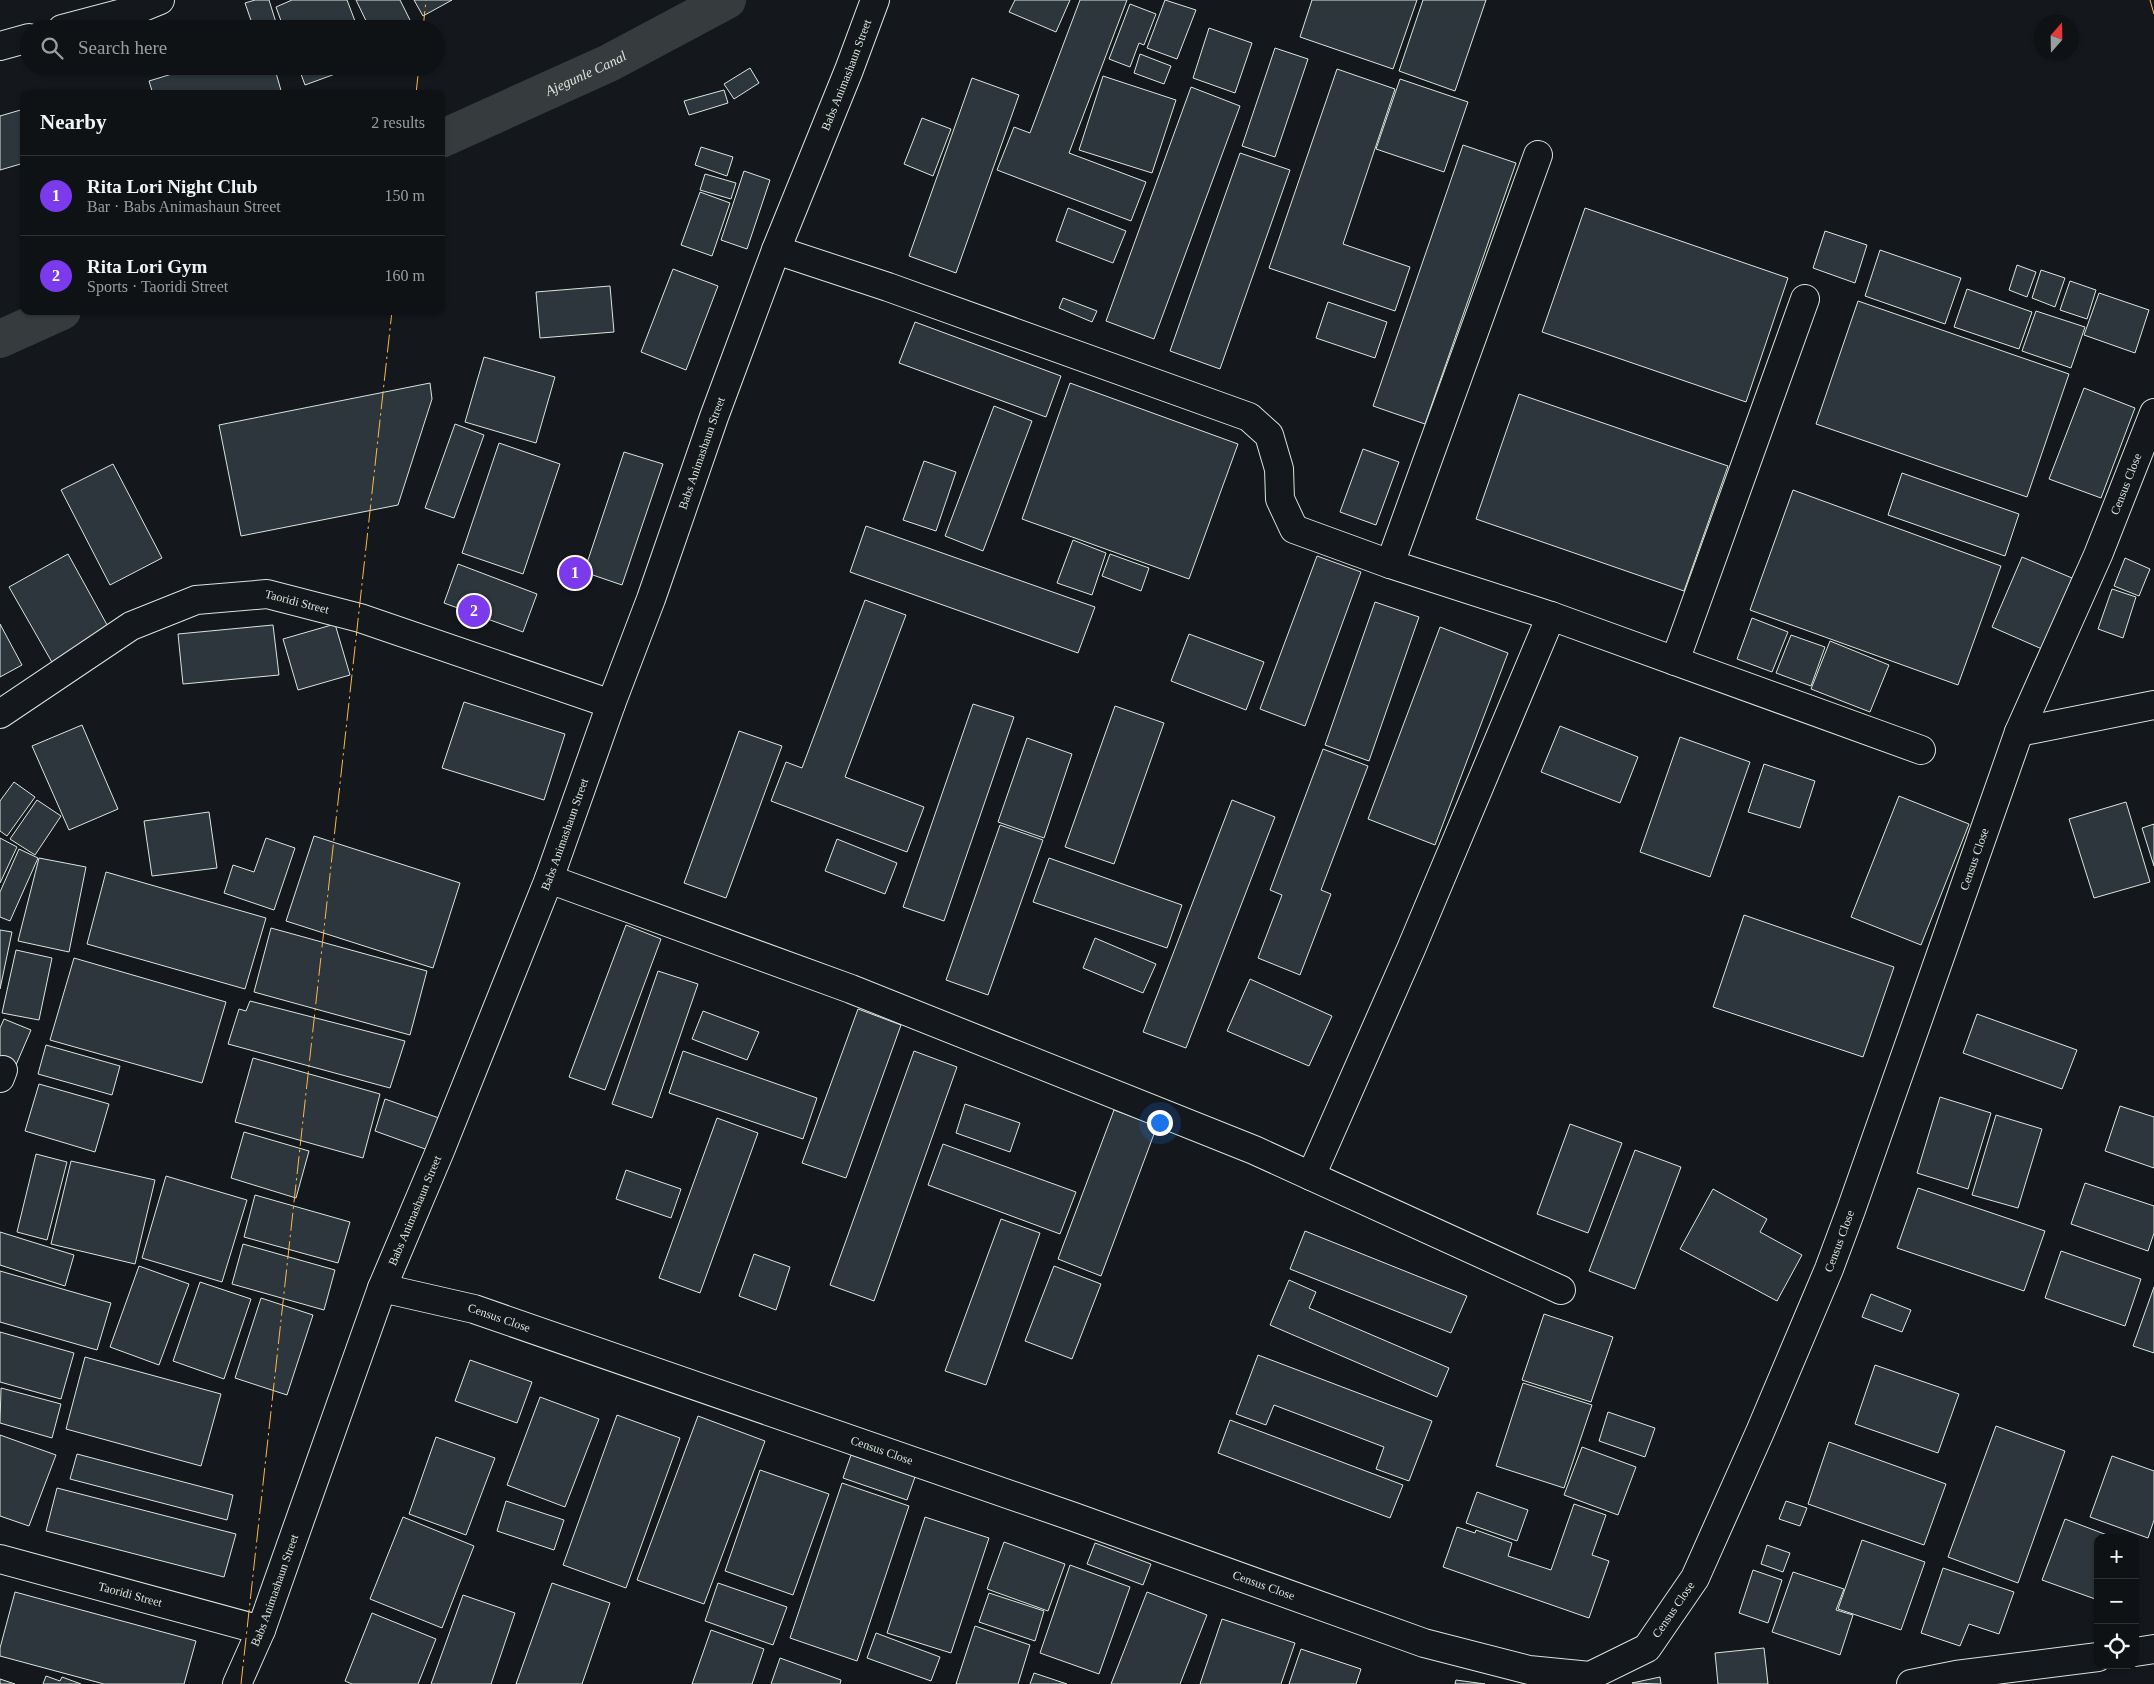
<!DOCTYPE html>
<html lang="en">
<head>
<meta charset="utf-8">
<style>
  body { margin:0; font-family:"Times New Roman",serif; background:#1d2022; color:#f1f3f6 }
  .controls { position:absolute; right:15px; bottom:15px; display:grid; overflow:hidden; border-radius:10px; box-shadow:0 1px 4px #0004 }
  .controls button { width:45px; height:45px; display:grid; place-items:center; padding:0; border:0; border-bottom:1px solid #2f3234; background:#0f1215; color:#f1f3f6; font:25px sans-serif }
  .compass { position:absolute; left:2034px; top:15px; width:45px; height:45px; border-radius:50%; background:#0f1215; box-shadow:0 1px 4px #0004; rotate:20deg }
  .you { position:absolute; left:1159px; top:1122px; width:18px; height:18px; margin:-12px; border:4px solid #fff; border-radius:50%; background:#1a73e8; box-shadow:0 0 0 8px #1a73e833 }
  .badge { display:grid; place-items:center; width:32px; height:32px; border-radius:50%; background:#7c3aed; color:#fff; font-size:16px; font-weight:700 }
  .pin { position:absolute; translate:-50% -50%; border:2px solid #fff; box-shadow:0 1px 5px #0006 }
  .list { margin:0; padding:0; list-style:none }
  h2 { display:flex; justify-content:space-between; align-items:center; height:65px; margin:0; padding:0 20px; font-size:21px }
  h2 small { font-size:16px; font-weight:400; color:#9b9ea0 }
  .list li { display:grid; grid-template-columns:32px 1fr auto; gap:15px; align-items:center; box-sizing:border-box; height:80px; padding:0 20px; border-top:1px solid #2f3234 }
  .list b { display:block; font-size:19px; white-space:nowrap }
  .list p { margin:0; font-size:16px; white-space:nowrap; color:#9b9ea0 }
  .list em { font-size:16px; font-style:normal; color:#9b9ea0 }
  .icon { flex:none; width:28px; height:28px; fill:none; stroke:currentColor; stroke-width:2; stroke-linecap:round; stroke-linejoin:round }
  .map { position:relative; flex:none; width:2154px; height:1684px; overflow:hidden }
  .search { position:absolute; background:#0f1215; box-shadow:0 1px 4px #0004; left:20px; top:20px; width:425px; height:55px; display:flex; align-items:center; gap:12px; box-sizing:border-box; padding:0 18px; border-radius:28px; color:#9b9ea0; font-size:19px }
  .panel { position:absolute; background:#0f1215; box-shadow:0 1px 4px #0004; left:20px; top:90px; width:425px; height:225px; border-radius:10px }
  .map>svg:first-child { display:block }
</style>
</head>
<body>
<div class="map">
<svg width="2154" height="1684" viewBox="0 0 2154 1684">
  <rect width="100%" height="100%" fill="#14181c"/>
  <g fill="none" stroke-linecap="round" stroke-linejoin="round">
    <!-- canal -->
    <g stroke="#363b3e" stroke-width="38">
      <path id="s1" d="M441 139 609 63 727 0"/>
      <path d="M0 339 62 311"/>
    </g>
  </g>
  <!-- building -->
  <path fill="#2c363c" stroke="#d8e6dc" d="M255 0H269L278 29H254L245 3Z
    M292 0H347L358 29H284L276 7Z
    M356 0H400L414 28 370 29Z
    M414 0H452L423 16Z
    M1015 0H1070L1056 32 1009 12Z
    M1080 0H1127L1069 153 1146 182 1131 221 997 170 1014 127 1030 133Z
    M1165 0 1196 10 1177 59 1147 48Z
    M1312 0H1417L1393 69 1300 37Z
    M1423 0H1486L1455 91 1399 71Z
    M1130 4 1156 14 1144 45 1139 43 1130 67 1109 59Z
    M1209 28 1252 43 1235 93 1193 78Z
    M1275 48 1308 59 1275 157 1242 146Z
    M1140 54 1171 66 1164 84 1134 73Z
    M198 66H274L282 94H153L149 81Z
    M298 66H357L305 85Z
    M750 68 759 83 734 99 724 84Z
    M1337 69 1395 89 1343 244 1410 267 1395 311 1269 268Z
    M1103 76 1176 100 1152 173 1079 150Z
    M972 78 1019 95 956 273 909 256Z
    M1400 79 1468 102 1444 172 1376 149Z
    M1191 87 1240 106 1154 339 1106 321Z
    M724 90 728 103 689 115 684 101Z
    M24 109V163L0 170V116Z
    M922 118 951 129 933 176 904 164Z
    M1463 145 1516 163 1425 424 1373 406Z
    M701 147 733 157 727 176 695 165Z
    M1240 153 1290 170 1220 369 1170 351Z
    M744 171 770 180 747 249 721 240Z
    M705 174 736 183 731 199 700 190Z
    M700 192 730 203 712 256 681 245Z
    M1068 208 1126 231 1113 263 1056 241Z
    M1585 208 1788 278 1746 402 1542 332Z
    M1825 231 1867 245 1855 283 1813 268Z
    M1880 250 1961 278 1945 324 1865 296Z
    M2017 265 2036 272 2027 297 2009 290Z
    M673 269 718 286 686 370 641 352Z
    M2041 270 2065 278 2055 307 2032 298Z
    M2070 281 2096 290 2087 319 2060 310Z
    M610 286 614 332 540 338 536 292Z
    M1967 289 2032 312 2019 349 1954 327Z
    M2099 293 2149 310 2135 353 2084 335Z
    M1063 298 1097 311 1092 322 1059 308Z
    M1858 301 2069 374 2027 497 1816 424Z
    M1328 302 1387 322 1375 358 1316 338Z
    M2036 311 2085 327 2071 368 2022 351Z
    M915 322 1061 376 1046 417 899 363Z
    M484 357 555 377 536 443 465 422Z
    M430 383 432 399 398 505 241 536 219 425Z
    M1070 383 1238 444 1189 579 1022 519Z
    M2084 388 2135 408 2101 498 2049 479Z
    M1519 394 1728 466 1684 591 1476 519Z
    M994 406 1032 421 983 551 945 536Z
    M455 424 484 435 454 518 425 508Z
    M499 443 560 464 523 574 462 553Z
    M1363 449 1399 462 1376 525 1340 512Z
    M624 452 663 464 622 585 584 572Z
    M924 461 956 472 936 531 903 520Z
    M113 464 162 558 110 585 61 490Z
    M1902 473 2019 514 2005 556 1888 515Z
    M1793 490 2001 566 1958 685 1750 610Z
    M866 526 1095 607 1078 653 850 572Z
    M1073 540 1106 553 1092 595 1057 583Z
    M68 554 111 632 53 664 9 587Z
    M1110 554 1149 568 1141 591 1102 576Z
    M1317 556 1361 572 1305 726 1260 709Z
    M2022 557 2072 578 2042 649 1992 627Z
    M2125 558 2150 569 2139 596 2114 586Z
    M458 564 537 594 523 632 444 603Z
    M2112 589 2136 597 2123 638 2098 629Z
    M865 600 906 615 845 777 924 807 907 852 771 801 786 762 802 768Z
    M1375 602 1419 617 1369 761 1325 745Z
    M1752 618 1788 632 1772 672 1737 659Z
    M0 624 22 665 0 677Z
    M335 624 350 675 298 690 283 639Z
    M273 625 279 675 183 684 178 634Z
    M1440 627 1508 653 1435 845 1368 819Z
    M1189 634 1264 662 1246 710 1171 681Z
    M1791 635 1825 647 1811 686 1776 673Z
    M1830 641 1889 665 1870 712 1811 689Z
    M464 702 565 734 544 800 442 768Z
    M973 704 1014 717 944 921 903 907Z
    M1115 706 1164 723 1114 864 1065 847Z
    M82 725 118 809 69 830 32 746Z
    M1560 726 1638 757 1620 803 1541 772Z
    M739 731 782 746 726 898 684 883Z
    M1680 737 1750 762 1710 877 1640 852Z
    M1027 738 1072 754 1044 838 998 822Z
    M1323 749 1368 766 1321 890 1331 894 1300 975 1258 958 1282 895 1270 890Z
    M1764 764 1815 781 1800 828 1748 812Z
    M14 782 35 797 7 836 0 831V801Z
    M1899 796 1969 824 1921 945 1851 917Z
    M37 800 61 816 35 855 10 839Z
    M1232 800 1275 817 1186 1048 1143 1032Z
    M2126 802 2150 882 2094 898 2069 819Z
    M209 812 217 868 152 876 144 821Z
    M2154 824V866L2142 828Z
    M1000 825 1043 840 988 995 946 980Z
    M314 836 460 883 433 968 286 921Z
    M0 838 17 847 0 883Z
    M266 838 295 848 274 910 224 893 233 865 254 872Z
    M837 839 897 863 885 894 825 871Z
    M19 849 38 858 10 921 0 917V892Z
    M39 858 86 867 69 952 18 941Z
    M1049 858 1182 905 1167 948 1033 902Z
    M106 872 266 918 245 989 87 944Z
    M1744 915 1894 967 1863 1057 1713 1007Z
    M626 925 661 939 605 1090 569 1077Z
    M271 928 427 971 410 1035 254 992Z
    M0 930 12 932 0 989Z
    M1095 938 1156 964 1143 993 1083 968Z
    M16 950 52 958 39 1020 2 1013Z
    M74 958 226 1002 202 1083 50 1040Z
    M658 971 698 984 652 1118 612 1104Z
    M1250 979 1332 1016 1309 1066 1227 1031Z
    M250 1001 405 1041 390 1088 228 1044 239 1009 246 1011Z
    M858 1009 901 1025 846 1178 802 1163Z
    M703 1011 759 1032 747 1060 692 1039Z
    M1977 1014 2077 1050 2062 1089 1963 1053Z
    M4 1019 31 1030 16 1065 0 1059V1028Z
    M46 1045 120 1066 112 1095 38 1074Z
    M683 1051 817 1098 803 1139 669 1093Z
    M914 1051 957 1067 874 1301 830 1285Z
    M253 1058 380 1094 363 1158 235 1122Z
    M39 1084 109 1104 95 1152 25 1131Z
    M1940 1097 1991 1113 1968 1189 1917 1173Z
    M385 1099 439 1118 428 1150 375 1131Z
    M965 1104 1020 1123 1010 1152 956 1133Z
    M2120 1106 2154 1117V1168L2105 1151Z
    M1114 1110 1157 1126 1101 1276 1058 1259Z
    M1996 1115 2042 1129 2018 1208 1972 1195Z
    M717 1118 758 1133 700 1293 659 1278Z
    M1570 1124 1622 1143 1588 1233 1537 1214Z
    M244 1132 309 1151 296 1198 231 1178Z
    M943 1144 1076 1192 1060 1234 928 1185Z
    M1635 1150 1681 1167 1635 1289 1589 1271Z
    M36 1154 67 1162 47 1240 17 1232Z
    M71 1161 155 1180 135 1264 51 1244Z
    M626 1170 681 1189 671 1218 616 1199Z
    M166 1176 247 1200 222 1282 142 1258Z
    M2085 1183 2154 1206V1233L2148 1251 2071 1224Z
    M1918 1188 2045 1231 2024 1291 1897 1248Z
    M1713 1189 1767 1219 1760 1232 1802 1255 1777 1301 1680 1249Z
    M255 1195 350 1222 338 1263 244 1237Z
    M1001 1219 1040 1233 986 1385 945 1371Z
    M1305 1231 1467 1296 1451 1333 1290 1269Z
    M0 1232 74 1255 65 1286 0 1265Z
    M243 1244 335 1270 324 1310 232 1284Z
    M2061 1251 2141 1279 2125 1326 2045 1298Z
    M754 1254 790 1267 776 1310 739 1296Z
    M139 1266 189 1284 159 1365 110 1347Z
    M1054 1266 1101 1284 1072 1359 1025 1341Z
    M0 1271 111 1303 97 1350 0 1322Z
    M1289 1280 1316 1292 1309 1308 1449 1368 1437 1397 1270 1325Z
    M200 1282 251 1299 224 1379 173 1361Z
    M2154 1287V1353L2133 1346Z
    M1871 1294 1911 1310 1902 1332 1862 1317Z
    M261 1298 313 1315 287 1395 235 1378Z
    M1544 1314 1613 1337 1591 1402 1522 1380Z
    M0 1332 74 1353 61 1399 0 1382Z
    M1258 1355 1432 1421 1409 1481 1376 1469 1384 1447 1274 1405 1266 1425 1236 1414Z
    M85 1357 221 1394 201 1466 66 1429Z
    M470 1360 532 1382 517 1423 455 1401Z
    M1875 1365 1959 1394 1938 1453 1855 1424Z
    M1523 1383 1592 1405 1564 1488 1496 1466Z
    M1 1388 61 1404 52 1438 0 1423Z
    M540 1397 599 1419 565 1507 507 1485Z
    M1608 1412 1655 1428 1645 1457 1599 1441Z
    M617 1415 680 1438 626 1588 563 1565Z
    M698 1416 765 1441 704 1604 637 1580Z
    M1230 1420 1403 1485 1390 1518 1218 1453Z
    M1996 1426 2065 1451 2018 1583 1948 1557Z
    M0 1435 56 1455 29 1526 0 1516Z
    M436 1437 495 1458 466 1535 409 1514Z
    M1829 1442 1946 1484 1924 1545 1808 1504Z
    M1582 1447 1636 1467 1618 1515 1564 1495Z
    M77 1454 233 1495 227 1520 70 1479Z
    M851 1455 915 1477 907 1500 843 1478Z
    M2112 1456 2154 1471V1520L2148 1538 2090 1517Z
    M760 1470 829 1494 793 1595 725 1571Z
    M842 1483 909 1506 857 1661 790 1638Z
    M57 1488 236 1534 224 1577 46 1531Z
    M1477 1492 1528 1510 1517 1541 1466 1523Z
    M506 1501 564 1520 554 1550 497 1531Z
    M1786 1501 1807 1508 1800 1526 1779 1519Z
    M1574 1504 1606 1515 1592 1555 1609 1561 1589 1618 1443 1567 1457 1527 1475 1533 1476 1530 1512 1543 1508 1556 1551 1570Z
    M403 1517 474 1546 442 1628 370 1599Z
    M925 1517 989 1538 951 1653 887 1633Z
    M2065 1519 2115 1538H2098V1600L2042 1580Z
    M1862 1540 1925 1562 1901 1630 1838 1609Z
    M1004 1542 1065 1564 1048 1611 987 1589Z
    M1095 1543 1151 1564 1143 1585 1087 1564Z
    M1767 1545 1790 1553 1783 1572 1761 1564Z
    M1070 1565 1130 1587 1099 1674 1040 1653Z
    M1943 1568 2014 1592 1999 1634 1969 1624 1960 1646 1921 1633Z
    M1753 1570 1782 1580 1768 1623 1739 1613Z
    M1793 1572 1844 1589 1836 1610 1853 1615 1840 1655 1772 1632Z
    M552 1583 610 1603 582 1684H516Z
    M718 1583 787 1607 773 1645 705 1621Z
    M15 1592 196 1641 184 1684H104L0 1656V1648Z
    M1147 1592 1207 1615 1180 1684H1111Z
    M989 1593 1044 1611 1035 1641 979 1622Z
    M463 1595 515 1613 491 1684H431Z
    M372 1613 436 1639 418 1684H352L345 1681Z
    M1222 1619 1295 1643 1281 1684H1200Z
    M975 1626 1030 1645 1018 1684H956Z
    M711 1630 764 1649 752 1684H692Z
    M876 1633 940 1657 931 1681 867 1658Z
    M1764 1648 1768 1684H1718L1715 1653Z
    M1301 1649 1361 1669 1356 1684H1289Z
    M780 1658 841 1680 840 1684H771Z
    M1034 1673 1067 1684H1030Z
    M46 1676 60 1681 62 1677 81 1684H43Z
    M1660 1677 1661 1684 1632 1683Z
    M0 1679 15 1684H0Z
    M1456 1680 1485 1684H1455Z"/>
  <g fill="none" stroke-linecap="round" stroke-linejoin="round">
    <defs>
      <g id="street">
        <path d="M62 29 138 9 160 0"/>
        <path d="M0 46 29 38"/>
        <path d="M776 250 888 287 1249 417 1269 435 1279 469 1280 499 1294 529 1390 564 1551 616 1921 750"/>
        <path d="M1390 564 1538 155"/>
        <path d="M1675 661 1805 299"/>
        <path id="s2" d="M0 714 131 626 196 600 267 594 360 618 611 704"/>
        <path d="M2019 732 2154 705"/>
        <path d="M549 879 851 989 1254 1150 1561 1290"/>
        <path d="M0 1078 3 1070"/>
        <path d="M1311 1176 1411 949 1551 616"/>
        <path id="s3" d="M382 1288 474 1309 1074 1517 1424 1643 1529 1670 1590 1676 1647 1648 1695 1578 1760 1432 1829 1269 1851 1210 2019 732 2098 555 2154 413"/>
        <path id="s4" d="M0 1559 261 1630"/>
        <path d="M2135 1652 2154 1649"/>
        <path d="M1911 1684 1956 1675 2098 1657"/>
      </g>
      <g id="secondary">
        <path id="s5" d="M237 1684 261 1630 382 1288 440 1151 549 879 611 704 651 599 714 417 776 250 849 70 875 0"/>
      </g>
    </defs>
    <!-- street casing -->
    <use href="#street" stroke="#d8e6dc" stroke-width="30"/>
    <!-- secondary casing -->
    <use href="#secondary" stroke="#d8e6dc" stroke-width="30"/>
    <!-- street -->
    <use href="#street" stroke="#14181c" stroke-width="28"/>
    <!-- secondary -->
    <use href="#secondary" stroke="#14181c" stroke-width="28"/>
    <!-- power -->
    <path stroke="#ffb74d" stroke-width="1" stroke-dasharray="18 4 2.5 4" stroke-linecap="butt" d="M2150 0 2154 14
      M423 29 426 0
      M416 94 419 66
      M241 1684 392 311"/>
  </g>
  <g text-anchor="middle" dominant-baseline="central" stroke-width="4" stroke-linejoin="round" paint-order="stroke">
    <!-- street labels -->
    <g font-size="12" fill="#d8e6dc" stroke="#14181c">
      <text stroke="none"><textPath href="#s5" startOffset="1721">Babs Animashaun Street</textPath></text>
      <text stroke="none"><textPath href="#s5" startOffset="1316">Babs Animashaun Street</textPath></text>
      <text stroke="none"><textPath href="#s3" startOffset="2596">Census Close</textPath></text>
      <text stroke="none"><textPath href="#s2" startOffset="330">Taoridi Street</textPath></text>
      <text stroke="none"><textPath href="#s5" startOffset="911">Babs Animashaun Street</textPath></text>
      <text stroke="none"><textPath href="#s3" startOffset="2191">Census Close</textPath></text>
      <text stroke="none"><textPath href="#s5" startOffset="506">Babs Animashaun Street</textPath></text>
      <text stroke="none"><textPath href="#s3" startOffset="1786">Census Close</textPath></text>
      <text stroke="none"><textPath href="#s3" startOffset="121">Census Close</textPath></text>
      <text stroke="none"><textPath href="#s3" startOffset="526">Census Close</textPath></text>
      <text stroke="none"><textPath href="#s3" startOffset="931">Census Close</textPath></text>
      <text stroke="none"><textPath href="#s5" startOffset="101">Babs Animashaun Street</textPath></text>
      <text stroke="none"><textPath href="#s4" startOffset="135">Taoridi Street</textPath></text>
      <text stroke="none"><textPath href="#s3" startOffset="1381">Census Close</textPath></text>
    </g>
    <!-- water labels -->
    <g font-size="14" font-style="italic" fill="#d8e6dc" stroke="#14181c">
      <text stroke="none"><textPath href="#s1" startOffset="159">Ajegunle Canal</textPath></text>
    </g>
  </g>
</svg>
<div class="controls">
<button>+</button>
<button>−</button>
<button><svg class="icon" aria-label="locate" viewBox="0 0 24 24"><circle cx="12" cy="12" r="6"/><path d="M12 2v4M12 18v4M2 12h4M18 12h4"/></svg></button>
</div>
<svg class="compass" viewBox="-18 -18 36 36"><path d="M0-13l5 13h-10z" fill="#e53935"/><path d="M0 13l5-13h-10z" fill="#9b9ea0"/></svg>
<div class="you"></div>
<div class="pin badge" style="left:575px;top:573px">1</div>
<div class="pin badge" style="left:474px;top:611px">2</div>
<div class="search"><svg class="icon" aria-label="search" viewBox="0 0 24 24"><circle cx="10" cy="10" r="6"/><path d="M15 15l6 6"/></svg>Search here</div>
<section class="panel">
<h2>Nearby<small>2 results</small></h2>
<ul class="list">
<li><span class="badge">1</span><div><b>Rita Lori Night Club</b><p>Bar · Babs Animashaun Street</p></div><em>150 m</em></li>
<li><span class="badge">2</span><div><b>Rita Lori Gym</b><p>Sports · Taoridi Street</p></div><em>160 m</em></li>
</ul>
</section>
</div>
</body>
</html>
